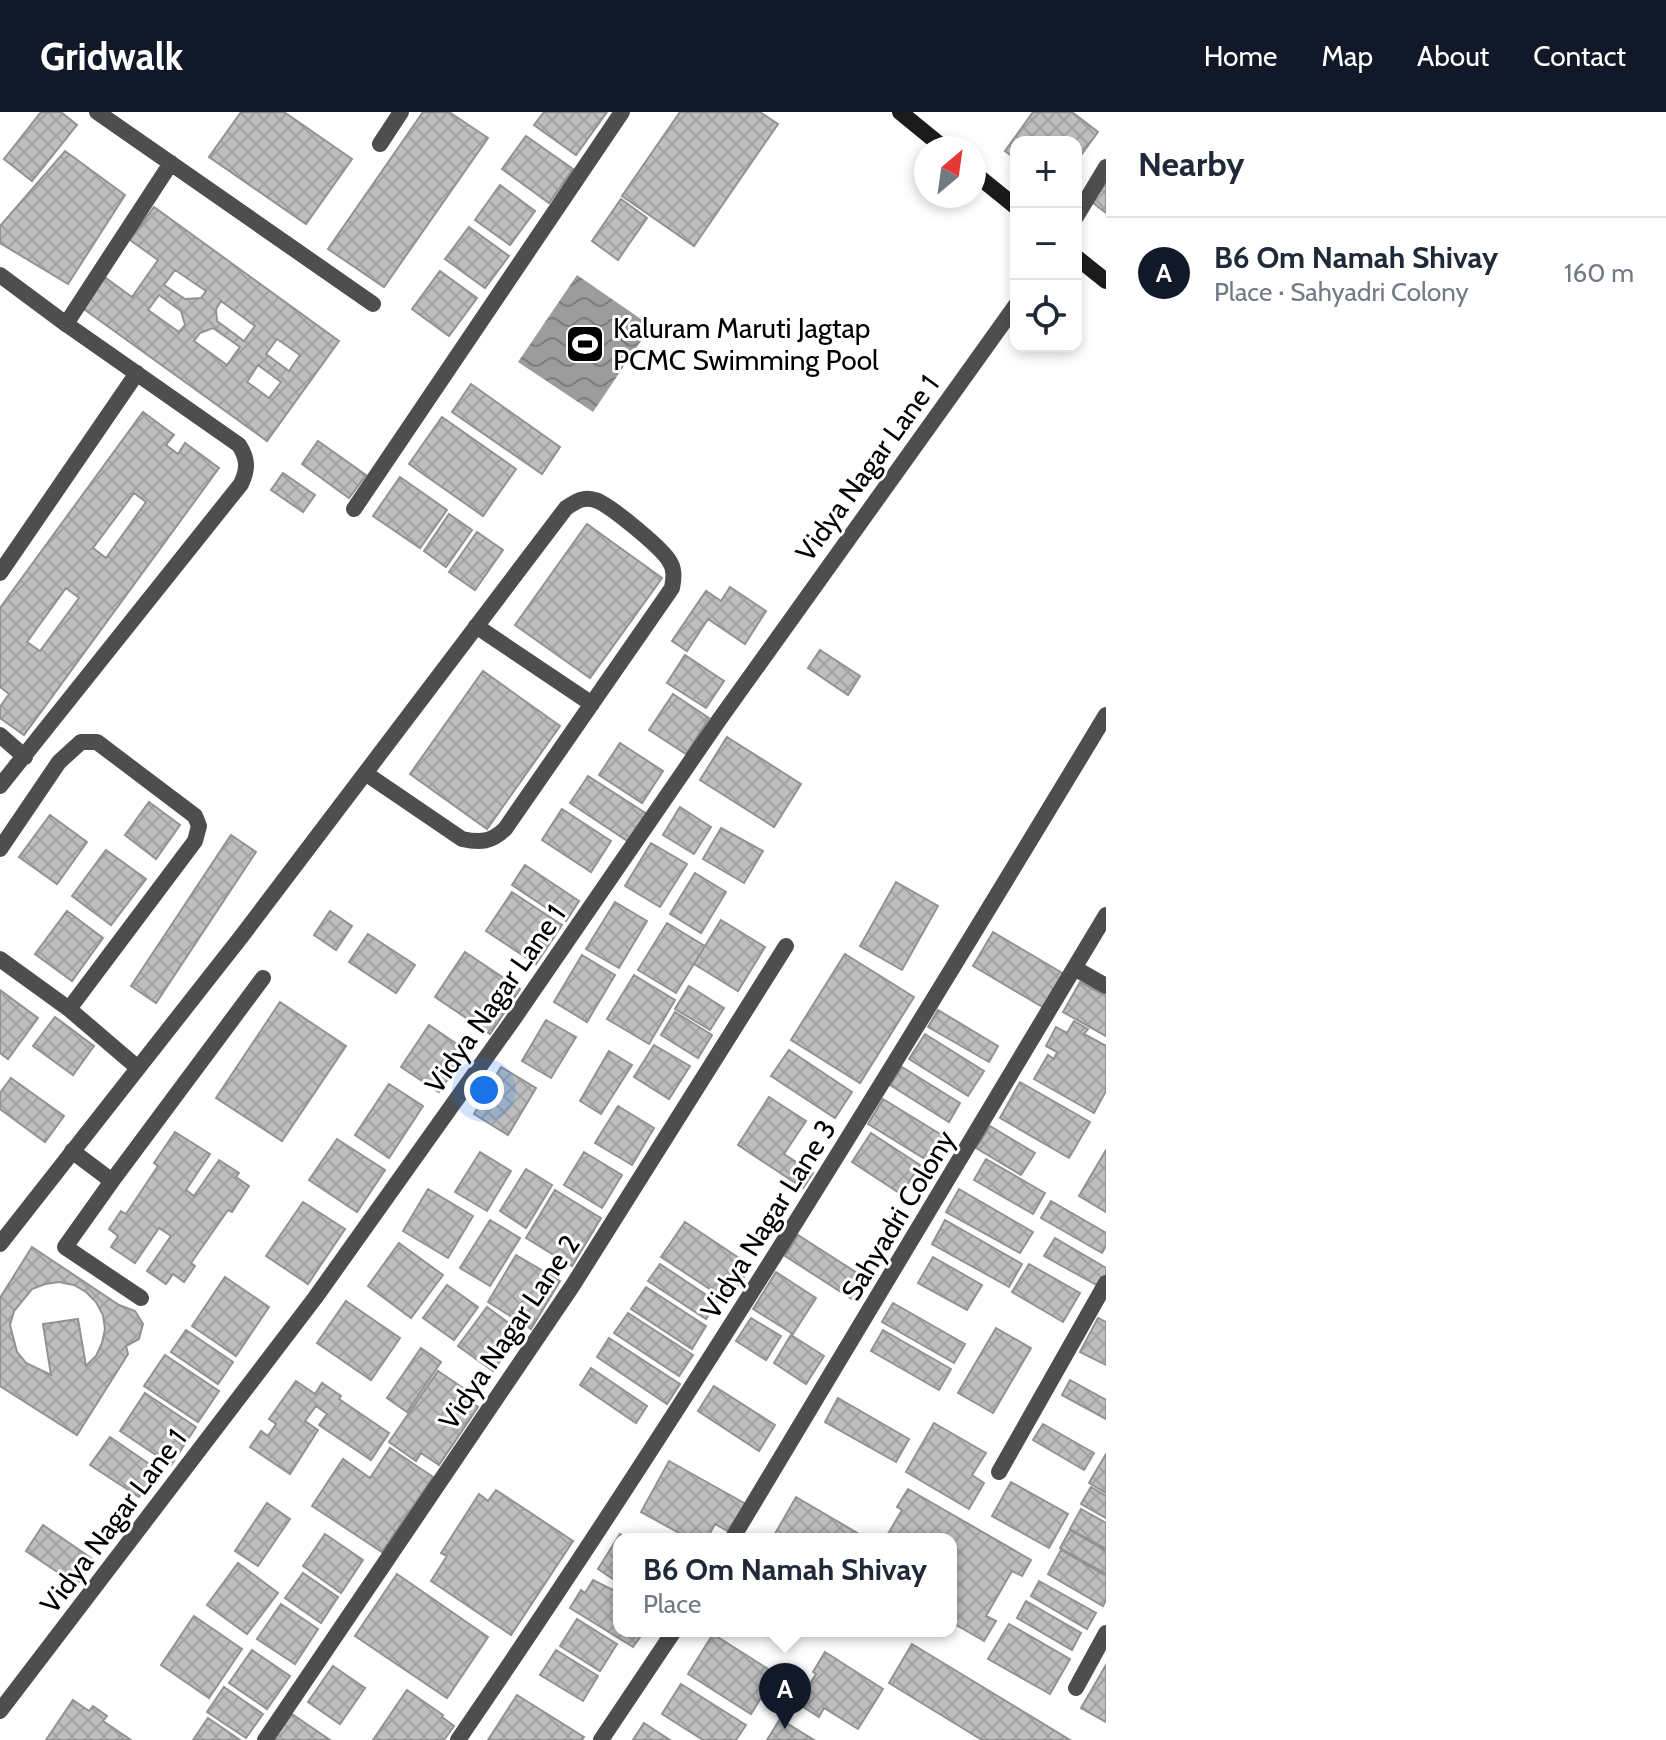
<!DOCTYPE html>
<html lang="en">
<head>
<meta charset="utf-8">
<style>
  body { margin:0; font-family:Cabin,sans-serif; background:#f2f2f3; color:#1f2937 }
  .controls { position:absolute; right:24px; top:24px; display:grid; overflow:hidden; border-radius:16px; box-shadow:0 4px 12px #0003 }
  .controls button { width:72px; height:72px; display:grid; place-items:center; padding:0; border:0; border-bottom:2px solid #e0e1e3; background:#fff; color:#1f2937; font:40px sans-serif }
  .compass { position:absolute; left:914px; top:24px; width:72px; height:72px; border-radius:50%; background:#fff; box-shadow:0 4px 12px #0003; rotate:29deg }
  .you { position:absolute; left:484px; top:978px; width:28px; height:28px; margin:-20px; border:6px solid #fff; border-radius:50%; background:#1a73e8; box-shadow:0 0 0 12px #1a73e833 }
  .badge { display:grid; place-items:center; width:52px; height:52px; border-radius:50%; background:#111827; color:#fff; font-size:26px; font-weight:700 }
  .pin { position:absolute; translate:-50% -66px; filter:drop-shadow(0 2px 4px #0008) }
  .pin::after { content:''; position:absolute; top:42px; width:28px; height:24px; background:inherit; clip-path:polygon(0 0,100% 0,50% 100%) }
  .popup { position:absolute; left:613px; top:1421px; width:344px; height:104px; box-sizing:border-box; display:grid; place-content:center; border-radius:16px; background:#fff; filter:drop-shadow(0 2px 6px #0005); font-size:26px; white-space:nowrap; color:#747a83 }
  .popup b { font-size:30px; color:#1f2937 }
  .popup::after { content:''; position:absolute; left:50%; top:100%; margin-left:-16px; border:16px solid transparent; border-top-color:#fff }
  .list { margin:0; padding:0; list-style:none }
  h2 { display:flex; justify-content:space-between; align-items:center; height:104px; margin:0; padding:0 32px; font-size:34px }
  h2 small { font-size:26px; font-weight:400; color:#747a83 }
  .list li { display:grid; grid-template-columns:52px 1fr auto; gap:24px; align-items:center; box-sizing:border-box; height:112px; padding:0 32px; border-top:2px solid #e0e1e3 }
  .list b { display:block; font-size:30px; white-space:nowrap }
  .list p { margin:0; font-size:26px; white-space:nowrap; color:#747a83 }
  .list em { font-size:26px; font-style:normal; color:#747a83 }
  .icon { flex:none; width:44px; height:44px; fill:none; stroke:currentColor; stroke-width:2; stroke-linecap:round; stroke-linejoin:round }
  .map { position:relative; flex:none; width:1106px; height:1628px; overflow:hidden }
  header { display:flex; align-items:center; gap:48px; box-sizing:border-box; height:112px; padding:0 40px; background:#111827; color:#fff }
  header strong { font-size:38px }
  nav { display:flex; gap:44px; margin-inline-start:auto; font-size:28px }
  main { display:flex }
  aside { flex:1; background:#fff }
  .map>svg:first-child { display:block }
</style>
</head>
<body>
<header>
<strong>Gridwalk</strong>
<nav><a>Home</a><a>Map</a><a>About</a><a>Contact</a></nav>
</header>
<main>
<div class="map">
<svg width="1106" height="1628" viewBox="0 0 1106 1628">
  <defs>
    <pattern id="water-waves" width="16" height="10" patternUnits="userSpaceOnUse" patternTransform="scale(2)"><rect width="16" height="10" fill="#9c9c9c"/><path d="M0 5q4-4 8 0t8 0" fill="none" stroke="#7d7d7d"/></pattern>
    <pattern id="building-cross-hatch" width="8" height="8" patternUnits="userSpaceOnUse" patternTransform="scale(2)"><rect width="8" height="8" fill="#bebebe"/><path d="M0 0l8 8M0 8l8-8" fill="none" stroke="#a2a2a2"/></pattern>
  </defs>
  <rect width="100%" height="100%" fill="#fff"/>
  <!-- water -->
  <path fill="url(#water-waves)" d="M577 163 651 214 593 300 518 250Z"/>
  <!-- building -->
  <path fill="url(#building-cross-hatch)" stroke="#929292" stroke-width="2" fill-rule="evenodd" d="M41 0H61L77 13 32 69 4 47Z
    M241 0H284L352 47 306 112 209 45Z
    M423 0H449L488 26 384 175 328 137Z
    M544 0H607L576 43 534 13Z
    M680 0H760L778 12 694 134 622 84Z
    M1033 0H1072L1098 20 1076 50V30H1016V47L1005 39Z
    M526 24 573 57 549 91 502 57Z
    M65 39 125 83 68 172 0 131V114Z
    M1106 71V101L1092 90Z
    M500 73 535 99 510 133 475 108Z
    M621 87 647 106 618 148 592 129Z
    M154 95 339 229 267 329 81 195 103 164 132 185 158 148 130 128ZM175 158 206 179 201 186 185 187 164 173ZM159 183 181 199 185 213 179 220 148 198ZM221 189 255 214 244 229 217 209 216 197ZM213 216 240 235 227 253 194 229 200 221ZM277 227 300 243 289 259 266 242ZM258 253 281 270 269 286 247 270Z
    M469 115 509 144 485 176 445 147Z
    M440 159 477 186 449 224 412 197Z
    M471 272 560 335 542 362 452 300Z
    M143 300 174 323 166 333 178 342 185 331 219 356 24 623 0 606V595L9 582 0 575V496ZM134 381 146 390 106 446 93 436ZM66 476 79 486 40 539 27 530Z
    M442 305 516 357 483 404 409 352Z
    M318 329 366 363 349 386 302 352Z
    M283 361 315 383 303 400 271 378Z
    M400 365 447 398 420 436 373 404Z
    M449 402 472 418 446 455 424 439Z
    M587 412 662 466 590 566 515 513Z
    M477 420 503 438 475 478 449 460Z
    M730 475 766 499 745 532 708 507 687 539 672 529 706 479 721 489Z
    M820 538 860 564 848 583 808 556Z
    M685 543 724 569 706 596 667 571Z
    M483 559 560 614 487 717 410 662Z
    M673 582 709 606 686 642 649 618Z
    M727 625 801 672 774 715 700 668Z
    M620 631 663 659 642 691 599 663Z
    M588 664 647 702 629 730 570 691Z
    M149 690 180 713 156 747 125 723Z
    M680 695 711 715 694 742 663 723Z
    M562 697 611 729 591 760 542 728Z
    M50 703 87 730 57 772 19 745Z
    M721 716 763 739 744 771 703 747Z
    M231 723 256 740 156 891 131 874Z
    M651 731 687 752 660 795 625 774Z
    M106 738 146 767 111 813 72 784Z
    M525 753 579 789 566 809 512 773Z
    M695 761 726 780 701 821 670 802Z
    M896 770 938 794 902 858 860 834Z
    M512 780 562 813 536 852 486 819Z
    M615 790 647 809 619 856 586 837Z
    M67 799 103 826 72 869 35 842Z
    M330 799 352 814 336 838 314 823Z
    M721 808 765 835 738 879 694 852Z
    M667 811 705 834 676 881 638 858Z
    M993 820 1064 862 1044 896 973 854Z
    M368 822 415 853 396 881 349 850Z
    M465 840 520 877 490 922 435 885Z
    M845 842 914 885 860 971 791 928Z
    M582 843 615 863 587 910 554 890Z
    M634 863 675 888 649 932 607 907Z
    M1080 870 1106 884V924L1063 900Z
    M689 874 724 896 710 918 675 897Z
    M0 878 38 906 8 947 0 941Z
    M280 890 346 934 282 1029 216 986Z
    M938 898 998 934 989 950 928 915Z
    M675 900 712 923 698 946 661 923Z
    M55 905 94 934 73 963 33 934Z
    M546 908 576 925 551 966 522 949Z
    M1074 909 1088 917 1084 922 1106 934V979L1094 1001 1034 967 1048 943 1054 947 1057 940 1046 934 1056 915 1067 921Z
    M429 913 467 939 439 980 401 955Z
    M925 922 984 959 968 984 909 947Z
    M654 933 690 954 669 987 634 965Z
    M789 938 852 980 835 1006 771 964Z
    M609 939 632 953 601 1002 580 989Z
    M501 955 536 976 508 1023 474 1002Z
    M902 955 960 991 949 1010 890 973Z
    M11 966 64 1004 45 1030 0 997V981Z
    M1020 970 1090 1010 1069 1046 1000 1006Z
    M389 972 423 994 389 1046 355 1023Z
    M769 985 806 1009 784 1042 813 1061 803 1076 738 1033Z
    M883 987 945 1025 930 1050 868 1012Z
    M618 994 654 1016 632 1053 595 1031Z
    M990 1014 1035 1041 1021 1063 976 1036Z
    M175 1020 210 1042 186 1078 194 1084 219 1048 239 1061 236 1065 249 1074 232 1100 228 1098 191 1151 195 1154 184 1170 173 1162 166 1172 147 1159 171 1124 159 1116 135 1151 111 1135 118 1124 109 1117 121 1099 126 1102 158 1054 154 1051Z
    M871 1021 920 1053 901 1082 852 1050Z
    M337 1027 385 1058 357 1100 309 1068Z
    M1106 1038V1100L1079 1084Z
    M480 1040 511 1059 487 1099 455 1080Z
    M584 1040 622 1063 602 1096 564 1073Z
    M986 1047 1045 1081 1033 1102 974 1068Z
    M526 1057 552 1073 526 1116 500 1099Z
    M428 1077 473 1104 448 1146 403 1119Z
    M959 1077 1033 1120 1020 1141 946 1100Z
    M555 1078 601 1106 572 1154 526 1126Z
    M1051 1089 1106 1121V1134L1102 1141 1041 1106Z
    M303 1090 345 1117 308 1172 266 1144Z
    M490 1108 520 1126 490 1174 460 1156Z
    M945 1108 1022 1152 1009 1175 932 1132Z
    M685 1110 751 1154 728 1189 661 1145Z
    M798 1123 868 1168 855 1189 785 1144Z
    M1055 1126 1106 1156V1164L1100 1175 1044 1144Z
    M399 1131 443 1163 411 1206 368 1174Z
    M32 1135 119 1193 135 1199 143 1212 139 1227 126 1234 128 1242 77 1323 0 1274V1186ZM59 1170 74 1173 86 1180 96 1190 103 1203 105 1217 102 1231 96 1244 86 1254 78 1207 43 1212 51 1263 26 1251 17 1240 10 1213 14 1199 32 1177 45 1172Z
    M516 1143 560 1169 531 1217 488 1190Z
    M933 1145 982 1173 967 1198 918 1171Z
    M660 1152 717 1190 706 1207 648 1169Z
    M1029 1152 1080 1181 1063 1210 1012 1180Z
    M776 1160 816 1186 793 1222 753 1197Z
    M225 1165 269 1195 236 1244 192 1214Z
    M447 1173 478 1195 454 1228 423 1206Z
    M646 1175 706 1214 692 1237 631 1197Z
    M346 1189 400 1226 371 1268 317 1231Z
    M893 1191 965 1232 954 1251 882 1210Z
    M487 1195 521 1220 493 1259 458 1234Z
    M628 1201 693 1243 679 1264 614 1221Z
    M751 1206 781 1224 766 1248 736 1229Z
    M1098 1206 1106 1210V1253L1080 1240Z
    M996 1216 1031 1236 993 1301 958 1281Z
    M186 1218 233 1250 218 1272 171 1240Z
    M883 1218 951 1257 939 1278 871 1239Z
    M791 1223 824 1244 806 1272 774 1251Z
    M609 1226 680 1272 667 1292 597 1245Z
    M421 1236 441 1250 407 1300 387 1286Z
    M165 1243 219 1279 198 1310 144 1274Z
    M591 1256 647 1294 636 1311 580 1273Z
    M438 1259 463 1276 459 1282 478 1295 439 1353 421 1341 416 1349 389 1330Z
    M1070 1268 1106 1288V1307L1062 1283Z
    M296 1269 315 1282 322 1271 341 1284 339 1287 389 1321 371 1348 319 1313 327 1302 316 1294 305 1309 318 1318 290 1362 250 1335 261 1319 268 1324 276 1312 269 1307Z
    M714 1274 775 1313 759 1339 698 1299Z
    M145 1281 196 1315 171 1353 120 1319Z
    M838 1286 909 1327 896 1350 825 1310Z
    M934 1311 986 1341 972 1363 984 1371 969 1397 906 1360Z
    M1043 1312 1094 1341 1084 1358 1033 1328Z
    M110 1325 158 1358 139 1385 90 1353Z
    M390 1336 433 1365 382 1440 312 1394 343 1347 370 1366Z
    M1106 1342V1381L1089 1371Z
    M669 1349 746 1392 729 1420 715 1412 707 1427H690L641 1400Z
    M1011 1370 1068 1402 1049 1436 992 1404Z
    M1091 1375 1106 1384V1406L1081 1392Z
    M908 1377 1031 1448 1022 1464 1012 1459 986 1504 996 1509 984 1529 951 1510V1427H885L902 1398 897 1395Z
    M496 1378 573 1429 511 1523 431 1469 447 1444 441 1441 479 1382 488 1389Z
    M796 1385 859 1422 856 1427H772Z
    M267 1391 290 1407 258 1454 235 1439Z
    M1081 1397 1106 1411V1437L1070 1417Z
    M43 1413 94 1448 77 1473 26 1439Z
    M1070 1418 1106 1439V1462L1060 1436Z
    M325 1422 363 1448 341 1481 303 1454Z
    M620 1422 628 1427H619V1471L598 1457Z
    M1061 1438 1106 1464V1488L1103 1494 1048 1462Z
    M238 1451 278 1481 247 1522 207 1493Z
    M303 1461 338 1485 321 1511 285 1486Z
    M397 1462 488 1525 447 1586 355 1524Z
    M593 1468 619 1481V1519H635L640 1525 633 1535 570 1496 581 1478 585 1481Z
    M1039 1469 1096 1501 1087 1517 1031 1484Z
    M1026 1489 1081 1521 1072 1538 1017 1506Z
    M281 1492 318 1517 295 1552 257 1527Z
    M194 1504 242 1537 209 1586 161 1553Z
    M577 1507 617 1532 600 1559 560 1534Z
    M1009 1512 1070 1547 1050 1582 988 1547Z
    M713 1522 776 1562 751 1602 688 1562Z
    M912 1532 1070 1628H982L889 1571Z
    M252 1538 290 1564 267 1597 229 1571Z
    M556 1538 598 1564 583 1589 540 1563Z
    M825 1540 883 1577 858 1617 824 1596 819 1605 797 1591 816 1562 813 1560Z
    M1106 1553V1610L1081 1596Z
    M333 1554 365 1576 340 1612 308 1590Z
    M681 1572 746 1613 736 1628H703L662 1602Z
    M224 1575 263 1602 246 1626 207 1600Z
    M407 1578 443 1603 442 1605 454 1614 444 1628H373Z
    M517 1583 584 1625 582 1628H488Z
    M73 1588 89 1599 93 1594 107 1604 103 1609 131 1628H46Z
    M292 1602 330 1628H273Z
    M208 1606 240 1628H193Z
    M780 1607 814 1628H767Z
    M644 1611 670 1628H633Z"/>
  <g fill="none" stroke-linecap="round" stroke-linejoin="round">
    <!-- lane -->
    <path stroke="#4e4e4e" stroke-width="16" d="M380 32 401 0
      M0 163 66 212 239 333C248 347 248 357 241 372L0 674
      M0 461 137 261
      M0 623 25 645
      M1076 857 1106 874
      M72 1039 112 1069 263 866
      M112 1069 65 1135 141 1186"/>
    <!-- street -->
    <path stroke="#4e4e4e" stroke-width="16" d="M97 0 373 192
      M1076 105 1106 55
      M66 212 171 51
      M354 397 622 0
      M476 514 592 592
      M0 737 59 650 81 630H97L195 704 199 714 195 729 69 897
      M0 847 69 897 138 956
      M0 1132 241 825 566 396C575 390 583 384 595 388 609 392 659 434 668 447 675 456 674 466 672 476L505 717C491 730 481 731 462 727L365 661
      M999 1360 1106 1171
      M732 1427 1106 803
      M1076 1576 1106 1521
      M0 1599 315 1186 515 905 719 608 1016 193
      M265 1628 573 1173 786 834
      M458 1628C687 1294 897 949 1106 603
      M601 1628 674 1519"/>
    <!-- secondary -->
    <path stroke="#1b1b1b" stroke-width="16" d="M900 0 944 36
      M974 61 1016 95
      M1076 145 1106 169"/>
  </g>
  <!-- icons -->
  <defs>
    <symbol id="stadium-square" viewBox="-11 -11 22 22"><rect x="-9" y="-9" width="18" height="18" rx="4" fill="#000" stroke="#fff"/><path d="M0-5a6.5 5 0 1 0 0 10a6.5 5 0 1 0 0-10ZM-3.5-1.8h7v3.6h-7Z" fill="#fff"/></symbol>
  </defs>
  <g fill-rule="evenodd">
    <use href="#stadium-square" x="563" y="210" width="44" height="44"/>
  </g>
  <g text-anchor="middle" dominant-baseline="central" stroke-width="6" stroke-linejoin="round" paint-order="stroke">
    <!-- poi labels -->
    <g font-size="28" fill="#000" stroke="#fff" text-anchor="start">
      <text x="613" y="216">Kaluram Maruti Jagtap<tspan x="613" dy="32">PCMC Swimming Pool</tspan></text>
    </g>
    <!-- street labels -->
    <g font-size="28" fill="#000" stroke="#fff">
      <text transform="translate(867 356) rotate(-54)">Vidya Nagar Lane 1</text>
      <text transform="translate(495 887) rotate(-55)">Vidya Nagar Lane 1</text>
      <text transform="translate(898 1103) rotate(-59)">Sahyadri Colony</text>
      <text transform="translate(768 1107) rotate(-58)">Vidya Nagar Lane 3</text>
      <text transform="translate(509 1220) rotate(-56)">Vidya Nagar Lane 2</text>
      <text transform="translate(113 1409) rotate(-53)">Vidya Nagar Lane 1</text>
    </g>
  </g>
</svg>
<div class="controls">
<button>+</button>
<button>−</button>
<button><svg class="icon" aria-label="locate" viewBox="0 0 24 24"><circle cx="12" cy="12" r="6"/><path d="M12 2v4M12 18v4M2 12h4M18 12h4"/></svg></button>
</div>
<svg class="compass" viewBox="-18 -18 36 36"><path d="M0-13l5 13h-10z" fill="#e53935"/><path d="M0 13l5-13h-10z" fill="#747a83"/></svg>
<div class="you"></div>
<div class="pin badge" style="left:785px;top:1617px">A</div>
<div class="popup"><b>B6 Om Namah Shivay</b>Place</div>
</div>
<aside>
<h2>Nearby<small></small></h2>
<ul class="list">
<li><span class="badge">A</span><div><b>B6 Om Namah Shivay</b><p>Place · Sahyadri Colony</p></div><em>160 m</em></li>
</ul>
</aside>
</main>
</body>
</html>
